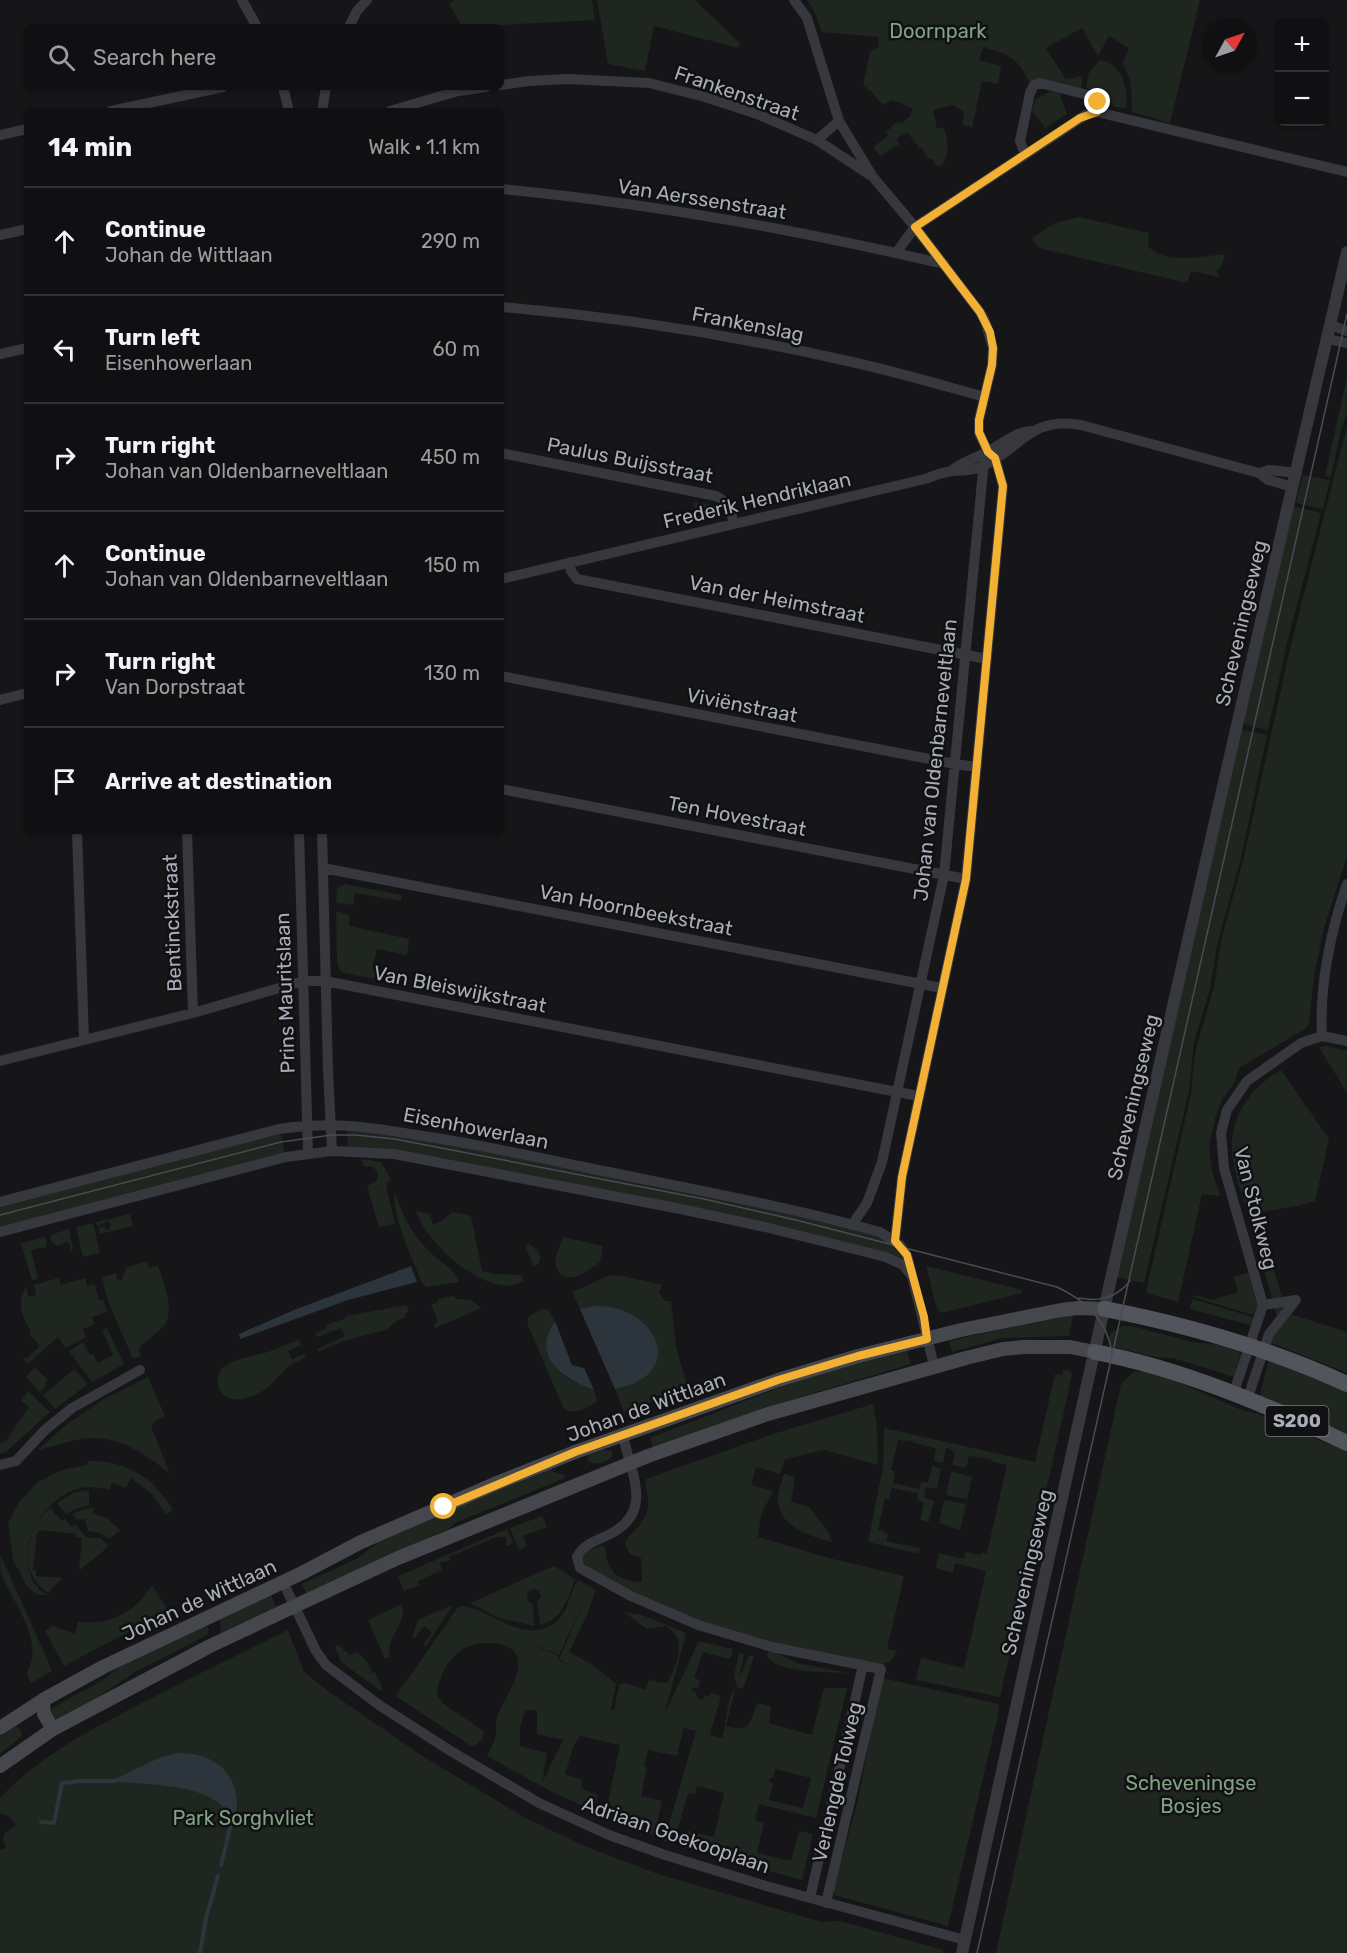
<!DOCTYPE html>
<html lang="en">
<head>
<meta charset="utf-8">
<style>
  body { margin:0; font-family:Rubik,sans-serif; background:#1e1e20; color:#f1f3f6 }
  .controls { position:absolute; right:18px; top:18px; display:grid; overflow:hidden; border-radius:9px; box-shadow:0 2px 4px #0004 }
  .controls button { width:54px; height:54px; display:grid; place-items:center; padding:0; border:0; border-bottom:2px solid #303032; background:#101012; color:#f1f3f6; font:30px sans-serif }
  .compass { position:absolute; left:1203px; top:18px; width:54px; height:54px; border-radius:50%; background:#101012; box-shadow:0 2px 4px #0004; rotate:50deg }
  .stop { position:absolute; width:18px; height:18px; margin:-14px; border:4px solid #f2b134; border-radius:50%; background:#fff }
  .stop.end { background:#f2b134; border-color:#fff; box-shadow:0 2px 6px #0008 }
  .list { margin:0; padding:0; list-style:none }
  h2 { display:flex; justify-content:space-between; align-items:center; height:78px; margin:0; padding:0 24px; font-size:26px }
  h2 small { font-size:20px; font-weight:400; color:#9c9d9f }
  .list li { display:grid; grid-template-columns:39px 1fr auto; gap:18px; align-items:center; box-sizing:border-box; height:108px; padding:0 24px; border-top:2px solid #303032 }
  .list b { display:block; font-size:22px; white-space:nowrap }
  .list p { margin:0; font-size:20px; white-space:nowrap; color:#9c9d9f }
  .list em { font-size:20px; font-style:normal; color:#9c9d9f }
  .icon { flex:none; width:33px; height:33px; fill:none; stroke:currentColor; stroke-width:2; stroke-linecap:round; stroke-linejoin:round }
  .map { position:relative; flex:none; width:1347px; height:1953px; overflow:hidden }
  .search { position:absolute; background:#101012; box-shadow:0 2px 4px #0004; left:24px; top:24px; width:480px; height:66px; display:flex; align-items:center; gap:15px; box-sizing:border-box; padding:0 21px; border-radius:9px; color:#9c9d9f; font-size:22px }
  .panel { position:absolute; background:#101012; box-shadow:0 2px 4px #0004; left:24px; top:108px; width:480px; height:726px; border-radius:9px }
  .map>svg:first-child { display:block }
</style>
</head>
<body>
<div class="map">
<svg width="1347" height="1953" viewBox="0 0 1347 1953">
  <rect width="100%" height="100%" fill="#161618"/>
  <!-- green -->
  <path fill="#1e261f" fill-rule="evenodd" d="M455 0H592L595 20 462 27 449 3Z
    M597 0H695L740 43 738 48 654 26 645 71 608 64Z
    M807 0H1200L1170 123 1132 112C1131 96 1133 78 1122 64L1129 48 1109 36 1098 56 1082 28 1046 48 1065 78 1069 79 1082 76 1081 92 1032 87C1017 58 1014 56 983 47L979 60 1001 66 998 84 982 81 972 128 962 124 964 112 954 105 933 110 937 128H944C948 141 950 153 942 165L936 166 932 158 928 159 922 147 919 148 907 132 897 139 899 144 881 156 873 147 888 136 886 132 898 121 901 124 910 116 912 108 893 100 882 105 873 93 863 85 870 52 879 46V37L822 32 814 11Z
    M1100 60C1122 63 1129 89 1126 108L1114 107 1105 93 1086 88 1089 72Z
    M1051 91 1059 93 1067 114 1045 128 1032 110 1036 99Z
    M1079 217 1149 233 1148 246C1163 265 1203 256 1225 254L1222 266 1216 271 1220 277 1191 271 1187 283 1039 248 1032 238 1055 223Z
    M1347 377V412L1341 430 1331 477 1325 476Z
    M1347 426V856L1324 928 1314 976 1309 1024 1305 1029 1239 1068 1235 1082 1223 1098 1216 1115 1209 1146 1212 1171 1220 1196 1202 1194 1178 1302 1146 1293 1148 1282 1191 1094 1195 1053 1214 986 1222 936 1244 857 1290 649Z
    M1303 475 1330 480 1323 509 1296 503Z
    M693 502 715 505 717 513 696 516Z
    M1292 506 1321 513 1287 643 1268 730 1240 723Z
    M1239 729 1267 735 1241 858 1217 945 1210 989 1194 1042 1189 1091 1144 1283 1114 1277Z
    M344 884 402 895 401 901 355 893 353 905 336 903 337 889Z
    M336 911 350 915 349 926 409 939 407 955 377 949 372 969 383 972 382 980 344 973 339 970 337 961Z
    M1327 1046 1347 1051V1093L1319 1047Z
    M1281 1070 1329 1139 1315 1201 1297 1206 1248 1214C1244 1198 1237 1182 1234 1166 1225 1124 1246 1090 1281 1070Z
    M347 1128 392 1132 691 1191 875 1235 893 1244 905 1259 348 1148Z
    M281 1133 285 1154 0 1228V1206Z
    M361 1159 381 1162 391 1179 386 1185 395 1224 379 1227 367 1186 377 1180 378 1173 372 1166 364 1167Z
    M395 1192C401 1212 411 1233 427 1249 438 1261 452 1266 459 1282L427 1287 422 1283C414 1263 390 1211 395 1192Z
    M416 1211 430 1214 433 1225 441 1221 453 1212 471 1216 482 1271 495 1274 521 1275 524 1281C491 1303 424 1242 416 1211Z
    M130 1214 133 1226 100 1234 99 1228 103 1227 107 1230 109 1229 111 1224 107 1221 98 1227 96 1222Z
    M93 1223 100 1253 83 1257 76 1227Z
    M69 1229 73 1250 71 1251 69 1244 67 1242 57 1246 52 1242 50 1235Z
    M45 1237 47 1240 46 1247 31 1250 38 1279 32 1280 21 1243Z
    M563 1237 603 1246 600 1262C591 1269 572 1284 561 1274 557 1270 555 1266 555 1261 556 1253 560 1245 563 1237Z
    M528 1244C536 1247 543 1254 539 1263L534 1267 525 1245Z
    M147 1261 149 1268 158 1265C164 1285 178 1314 160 1330 152 1338 144 1340 139 1350L141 1356 133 1359 107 1299 102 1277 117 1273 116 1279 121 1280 126 1271 125 1268Z
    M1262 1261 1272 1264 1287 1313 1347 1332V1373L1272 1343 1274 1330 1278 1322Z
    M926 1266 1022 1290V1293L941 1313 937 1309Z
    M1250 1272 1260 1305 1257 1316 1193 1297 1194 1295 1213 1300 1238 1292 1234 1277Z
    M610 1275 623 1276 662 1285 659 1292 665 1301H671L676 1347 688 1389 624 1412 615 1389 628 1386 653 1333C635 1310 608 1303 580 1309L572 1292Z
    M58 1278 61 1285 85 1278 87 1286 95 1284 99 1301 104 1300 107 1312 92 1317 95 1324 83 1329 86 1337 66 1348 58 1337 28 1364 23 1358H27L40 1346 29 1334 31 1331C22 1318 16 1301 26 1287L29 1297 36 1295 34 1285Z
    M454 1296 456 1299 472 1300 481 1308 435 1328 434 1324 438 1322 431 1304 437 1303 439 1299 445 1298V1297Z
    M1192 1299 1256 1318 1254 1326 1190 1309Z
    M406 1305 409 1311 405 1314V1317L396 1321 386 1330 343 1341 318 1352 317 1349 345 1336 341 1328 317 1337 315 1334 325 1329 326 1325 346 1318V1316Z
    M542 1309 549 1310 555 1321C550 1329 549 1334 549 1343 550 1374 569 1380 594 1390L597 1401C588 1408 572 1417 563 1407L527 1323 529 1316Z
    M1073 1315 1069 1336 1003 1338 952 1352 949 1341 1051 1318Z
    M1122 1326H1132L1192 1342 1227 1346 1241 1351 1234 1377 1173 1358 1155 1357 1108 1345 1110 1334Z
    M107 1328 124 1364 92 1382 69 1351 83 1342 90 1355 93 1354 98 1363 113 1355 102 1330Z
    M298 1340 301 1345 288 1351 292 1359 304 1354 306 1357C298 1361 289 1365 283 1372 274 1380 270 1388 259 1393 251 1397 240 1401 232 1399 217 1397 213 1376 224 1367 236 1358 254 1356 268 1352 278 1348 288 1344 298 1340Z
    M907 1350 911 1364 767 1407 654 1449 650 1438 783 1386 854 1363Z
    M1269 1359 1347 1391V1437L1259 1399Z
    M35 1367 48 1380 45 1383V1387L40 1392 26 1377Z
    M74 1369 88 1384 55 1409 43 1395Z
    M1063 1370 1070 1371 1072 1375 1000 1697 916 1680 921 1658 964 1668 986 1571 955 1563 953 1573 936 1568 939 1553 964 1559 966 1552 981 1555V1553H987L1007 1465 991 1461 992 1459 969 1456 966 1468 952 1465 955 1453 951 1449 946 1448 943 1463 934 1461 936 1448 913 1443V1441L907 1440 906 1441 898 1440 891 1470 895 1471 893 1483 919 1489 921 1482 928 1483 932 1466 941 1468 937 1489 926 1487 924 1497 934 1501 929 1522 920 1520 924 1503 917 1500 918 1493 892 1488 889 1499H885L878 1529 888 1534 886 1541 920 1548 919 1554 868 1542 883 1466 884 1428 1035 1462 1055 1374 1063 1375Z
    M1153 1371 1239 1409 1258 1414 1347 1452V1953H996L1121 1384 1134 1372Z
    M148 1377 165 1416 155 1421 151 1426 170 1474C147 1455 124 1439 94 1438 76 1438 55 1446 38 1450L66 1425 104 1399Z
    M28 1391 50 1412 6 1452 0 1454V1443L5 1442 29 1407 21 1401Z
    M873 1404 877 1427 878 1465 824 1450 785 1459 780 1474 756 1467 751 1485 773 1491 761 1515 758 1537 829 1558 904 1576 887 1649 897 1651 891 1661 882 1664 827 1657 701 1622 651 1602 585 1567 582 1556 588 1550 602 1546 605 1547C606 1571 619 1582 642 1582L641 1558 630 1554 625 1544C629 1532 644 1526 648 1508 650 1497 644 1488 646 1479L773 1434Z
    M601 1450 612 1451V1457C605 1464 595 1466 587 1460L589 1455Z
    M88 1461C125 1460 155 1478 173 1510L166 1514 152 1494 131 1478 126 1488 112 1482 109 1490C46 1469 0 1567 47 1595H37L27 1586 13 1560 8 1523 20 1501 38 1482 62 1470 87 1465Z
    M551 1468 553 1472 564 1474 565 1478 457 1522 450 1528 306 1593 302 1584 356 1559 378 1543 444 1512Z
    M951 1471 972 1477 967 1499 946 1495Z
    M784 1474 795 1477 791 1502 809 1507 829 1533 832 1542C810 1536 781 1528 778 1502 777 1493 782 1482 784 1474Z
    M89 1490V1505L75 1509 66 1514 57 1503 73 1493Z
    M944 1500 966 1504 960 1530 939 1523Z
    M50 1508 62 1521 65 1519 72 1527 75 1524 87 1538H100L109 1546 79 1571 82 1538 76 1537V1534L40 1530 37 1533 33 1569 36 1570V1576L62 1578 48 1593C16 1571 25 1531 50 1508Z
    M93 1508V1513L107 1518 120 1530 109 1539 101 1533 88 1531 85 1519 76 1520 72 1514 85 1509Z
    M542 1516 547 1527 523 1536 527 1546 519 1550 510 1528Z
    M507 1529 513 1542 509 1546H506L507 1540 505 1537H496L449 1557 450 1560 440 1563 442 1570 418 1581 419 1585 404 1591 398 1577 401 1575Z
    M0 1554 51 1668 52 1671 31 1683 27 1673C45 1639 13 1604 1 1573 0 1567 0 1560 0 1554Z
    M554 1566 575 1579C569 1597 561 1621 540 1625L537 1603 541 1596 539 1591 535 1589 530 1590 527 1595 528 1601 533 1604 534 1626 499 1618 470 1603Z
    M578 1580 596 1590 586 1617 569 1652 593 1665 616 1684 611 1710H614L619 1685 625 1683 646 1690 649 1679 660 1683 668 1682C674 1670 683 1650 677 1637 675 1633 670 1630 666 1626L647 1629 624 1612 642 1615 686 1633 665 1713 699 1641 733 1649 731 1657 728 1659 703 1652 694 1678 700 1680 698 1689 693 1687 691 1690 696 1693 698 1699H703L705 1695 709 1696 710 1693 721 1696 710 1735 722 1738C728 1719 725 1701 737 1685L734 1676 739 1653 744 1655 739 1679 749 1655 754 1656 744 1687 740 1689 736 1686 726 1726C750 1733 750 1723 757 1703L771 1706 769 1723 812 1735 824 1688H847L816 1818 759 1804 755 1820 764 1823 757 1853 791 1861 799 1831 813 1834 802 1880 683 1847 688 1831 714 1837 724 1793 697 1786 695 1795 688 1793 674 1843 664 1841 696 1731 684 1728 677 1756 648 1750 644 1766 647 1767 641 1796 662 1801 654 1836 605 1817 620 1745 580 1736 574 1745 565 1774 582 1780 581 1787 584 1790 598 1795 594 1811 552 1792 487 1756C490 1750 493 1745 495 1739 497 1733 495 1724 497 1717 503 1699 520 1681 518 1661 516 1639 477 1640 463 1649 447 1660 438 1677 437 1696L446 1706 484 1731 482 1740 473 1747 396 1696 458 1607C478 1599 526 1651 557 1621 569 1609 570 1592 578 1580ZM585 1600 559 1659 568 1665 558 1660 559 1656 511 1636 559 1655ZM525 1710H537V1734L563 1740 542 1783 547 1753 520 1746V1728ZM775 1769 811 1778 803 1808 769 1800 773 1783 769 1782 770 1778H773Z
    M152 1585 168 1611 64 1666 45 1631 53 1626 75 1634 78 1622C109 1626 136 1612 152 1585Z
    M270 1593 276 1607 220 1633 221 1625 219 1619Z
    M402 1604C407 1628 385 1634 390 1657L385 1659 368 1620Z
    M453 1605 426 1646 424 1644 432 1632 424 1626 415 1638 412 1637 418 1620Z
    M202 1626H207L209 1629 207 1635 135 1672 98 1697 57 1719 53 1718 51 1715 52 1708 101 1681 125 1663Z
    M288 1630 304 1672 328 1691 424 1757 524 1817 584 1846 658 1874 822 1922 840 1921 943 1950 942 1953H0V1850L6 1848 3 1840 4 1834 16 1825 9 1816 0 1814V1798C38 1757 87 1732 136 1706 186 1680 237 1655 288 1630Z
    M338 1645 349 1654 347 1656 356 1652 366 1660 372 1672 369 1674 375 1672 383 1689 381 1691 341 1662 335 1647Z
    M772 1651 797 1663 848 1673C829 1672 776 1673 767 1656L768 1652Z
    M882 1678 999 1704 998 1715 948 1926 834 1895V1887L857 1804Z
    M15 1727 20 1728 22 1736 0 1754V1737Z"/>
  <!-- water -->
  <path fill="#2c353c" d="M411 1266 417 1282 348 1300 240 1339 239 1334 294 1310Z
    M596 1306C660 1306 687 1376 615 1389L580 1309Z
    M555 1321 572 1365 584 1368 594 1390C564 1379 530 1358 555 1321Z
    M179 1753C220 1753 244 1780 235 1821L231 1824C226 1782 143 1785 111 1781L161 1757Z"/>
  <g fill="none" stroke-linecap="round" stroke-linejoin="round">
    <!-- stream -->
    <path stroke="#2c353c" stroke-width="4" d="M41 1822 54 1823 62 1783 81 1781H115
      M221 1865 231 1824 228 1811
      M200 1953 206 1918 218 1876"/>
    <!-- minor -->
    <path stroke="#37383d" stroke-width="10" d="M242 0 257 27
      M794 0 807 18 839 121 873 177 915 227 980 312 985 321 993 348 992 365 979 420V433L988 452 995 458 1003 486 966 879 902 1177 895 1241
      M349 27 357 11 367 0
      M501 85 529 81 568 79 649 83 705 97 757 114 817 140 870 175
      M283 87 289 111
      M111 111 223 87
      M322 111 326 87
      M390 111 458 91 486 87
      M0 135 27 129
      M817 140 839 121
      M1025 154 1020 141 1030 93 1034 85 1040 83 1092 96 1098 103 1097 112
      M501 189C650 203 798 230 944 264
      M0 235 27 229
      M896 253 915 227 1087 114 1097 112 1347 172
      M501 307C619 317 737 336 852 362 897 372 941 385 985 397
      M1331 325 1347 331
      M1328 339 1347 343
      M0 354 27 348
      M501 453 716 496C729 502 731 511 734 524
      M951 471C962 462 974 459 986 452 1001 445 1013 433 1030 431
      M1259 473 1269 470 1297 473
      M570 562 571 571 577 579 987 659
      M501 579 925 479C933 476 943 472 952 471 960 470 968 471 975 469 1019 454 1026 415 1081 425L1259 473 1268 480 1293 487
      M501 676 955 764 977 767
      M0 700 27 693
      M501 789 966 879
      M77 831 84 1040
      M187 831 193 1013
      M299 831 308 1153
      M322 831 328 1071 332 1151
      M323 868 942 988
      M1322 1036C1319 987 1331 929 1347 884
      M1322 1036 1347 1041
      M0 1061 193 1013 293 984 303 981H325L918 1096
      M0 1202 279 1129C332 1121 371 1127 423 1136 476 1144 527 1155 579 1166 680 1187 782 1205 880 1232L900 1245 907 1255 934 1366
      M852 1225 867 1203 882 1162 944 875 984 461
      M0 1232 286 1157 332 1151 394 1154 681 1209 765 1227 886 1257 903 1265 911 1275
      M1233 1395 1263 1305 1224 1168 1221 1133 1227 1110 1247 1081 1301 1043 1322 1036
      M1247 1400 1269 1334 1296 1300 1263 1305
      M623 1436C632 1477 655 1514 606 1536 593 1542 583 1545 577 1557L580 1568 631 1596 698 1625 772 1647 881 1669 826 1903
      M0 1465 16 1461 45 1430 72 1408 140 1370
      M283 1582 316 1651 326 1665 379 1705 449 1750 539 1803 609 1835 665 1855 766 1886 965 1940
      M810 1898 863 1665"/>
    <!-- tertiary -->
    <path stroke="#37383d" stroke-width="12" d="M962 1953 1090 1371 1237 725 1347 252"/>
    <!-- secondary -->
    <path stroke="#45474d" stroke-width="14" d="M43 1700 44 1714 53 1729
      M0 1728 43 1700 103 1667 302 1573 361 1542 497 1483 575 1452 778 1380 858 1356 961 1330 1061 1310 1079 1308 1105 1309
      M0 1766 53 1729 210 1646 282 1612 398 1558 648 1456 768 1414 966 1358 1003 1349 1024 1347H1070L1095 1352"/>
    <!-- primary -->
    <path stroke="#53555c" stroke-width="16" d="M1105 1309C1187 1325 1271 1349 1347 1384
      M1095 1352C1182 1369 1267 1405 1347 1443"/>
    <!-- tram -->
    <path stroke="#4a4c52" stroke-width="1.5" d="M0 1215 281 1142 332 1135H356L395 1139 704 1199 796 1220 1057 1287C1085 1300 1107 1320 1112 1352
      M1079 1298C1100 1302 1116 1298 1130 1281
      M977 1953 1347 314"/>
  </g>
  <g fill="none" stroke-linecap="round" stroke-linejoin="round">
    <!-- route -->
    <path stroke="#f2b134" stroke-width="8" d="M444 1507 575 1452 778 1380 858 1356 927 1339 924 1317 907 1255 895 1241 902 1177 966 879 1003 486 995 458 988 452 979 432V420L992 365 993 348 990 332 980 312 915 227 1080 118 1097 112 1098 102"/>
  </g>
  <g text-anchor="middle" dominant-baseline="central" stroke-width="5" stroke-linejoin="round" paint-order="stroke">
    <!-- shield labels -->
    <rect fill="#111113" stroke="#7b7e86" stroke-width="1.5" x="1265.5" y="1406" width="63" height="30" rx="4.5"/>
    <g font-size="18" font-weight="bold" fill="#a8adb8">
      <text x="1297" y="1421">S200</text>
    </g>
    <!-- park labels -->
    <g font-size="20" fill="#7fa381" stroke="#111113">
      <text x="938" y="31">Doornpark</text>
      <text x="1191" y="1783">Scheveningse<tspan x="1191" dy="23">Bosjes</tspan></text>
      <text x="243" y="1818">Park Sorghvliet</text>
    </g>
    <!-- street labels -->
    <g font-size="20" fill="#a8adb8" stroke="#111113">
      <text transform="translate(737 93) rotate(19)">Frankenstraat</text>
      <text transform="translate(702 199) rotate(9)">Van Aerssenstraat</text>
      <text transform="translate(748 324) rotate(11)">Frankenslag</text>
      <text transform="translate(630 460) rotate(11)">Paulus Buijsstraat</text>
      <text transform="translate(757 500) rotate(-13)">Frederik Hendriklaan</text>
      <text transform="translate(777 599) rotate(11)">Van der Heimstraat</text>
      <text transform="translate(1241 623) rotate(-77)">Scheveningseweg</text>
      <text transform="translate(742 705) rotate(11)">Viviënstraat</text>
      <text transform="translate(935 760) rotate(-84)">Johan van Oldenbarneveltlaan</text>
      <text transform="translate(737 816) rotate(11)">Ten Hovestraat</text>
      <text transform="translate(636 910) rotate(11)">Van Hoornbeekstraat</text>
      <text transform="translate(172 923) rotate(-92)">Bentinckstraat</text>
      <text transform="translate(460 989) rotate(11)">Van Bleiswijkstraat</text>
      <text transform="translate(285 993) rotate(-92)">Prins Mauritslaan</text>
      <text transform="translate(1133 1097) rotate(-77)">Scheveningseweg</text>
      <text transform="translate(476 1128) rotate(11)">Eisenhowerlaan</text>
      <text transform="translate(1256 1208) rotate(76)">Van Stolkweg</text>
      <text transform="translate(646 1407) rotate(-20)">Johan de Wittlaan</text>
      <text transform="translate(1027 1572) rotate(-77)">Scheveningseweg</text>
      <text transform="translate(199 1600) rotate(-25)">Johan de Wittlaan</text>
      <text transform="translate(837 1782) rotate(-77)">Verlengde Tolweg</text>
      <text transform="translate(676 1835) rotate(19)">Adriaan Goekooplaan</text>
    </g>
  </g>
</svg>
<div class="controls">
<button>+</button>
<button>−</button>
</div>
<svg class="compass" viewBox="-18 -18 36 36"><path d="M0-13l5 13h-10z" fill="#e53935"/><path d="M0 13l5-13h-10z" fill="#9c9d9f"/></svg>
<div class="stop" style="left:444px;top:1507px"></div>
<div class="stop end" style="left:1098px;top:102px"></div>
<div class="search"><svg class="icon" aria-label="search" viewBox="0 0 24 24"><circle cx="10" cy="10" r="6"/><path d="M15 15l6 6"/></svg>Search here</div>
<section class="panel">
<h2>14 min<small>Walk · 1.1 km</small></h2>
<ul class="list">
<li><svg class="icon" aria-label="ahead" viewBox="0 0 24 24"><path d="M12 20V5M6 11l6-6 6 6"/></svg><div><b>Continue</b><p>Johan de Wittlaan</p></div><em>290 m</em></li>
<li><svg class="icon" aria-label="left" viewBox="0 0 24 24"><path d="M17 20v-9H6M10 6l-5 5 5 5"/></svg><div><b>Turn left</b><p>Eisenhowerlaan</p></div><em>60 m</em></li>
<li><svg class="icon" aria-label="right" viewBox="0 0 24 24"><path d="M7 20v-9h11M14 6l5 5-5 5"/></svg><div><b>Turn right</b><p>Johan van Oldenbarneveltlaan</p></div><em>450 m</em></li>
<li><svg class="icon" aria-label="ahead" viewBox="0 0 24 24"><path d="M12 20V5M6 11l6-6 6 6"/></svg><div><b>Continue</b><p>Johan van Oldenbarneveltlaan</p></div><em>150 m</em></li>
<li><svg class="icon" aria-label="right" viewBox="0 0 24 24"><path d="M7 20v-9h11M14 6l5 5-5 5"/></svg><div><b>Turn right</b><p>Van Dorpstraat</p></div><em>130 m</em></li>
<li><svg class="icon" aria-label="arrive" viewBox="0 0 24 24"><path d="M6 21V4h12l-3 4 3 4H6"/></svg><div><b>Arrive at destination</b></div></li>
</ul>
</section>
</div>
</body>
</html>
